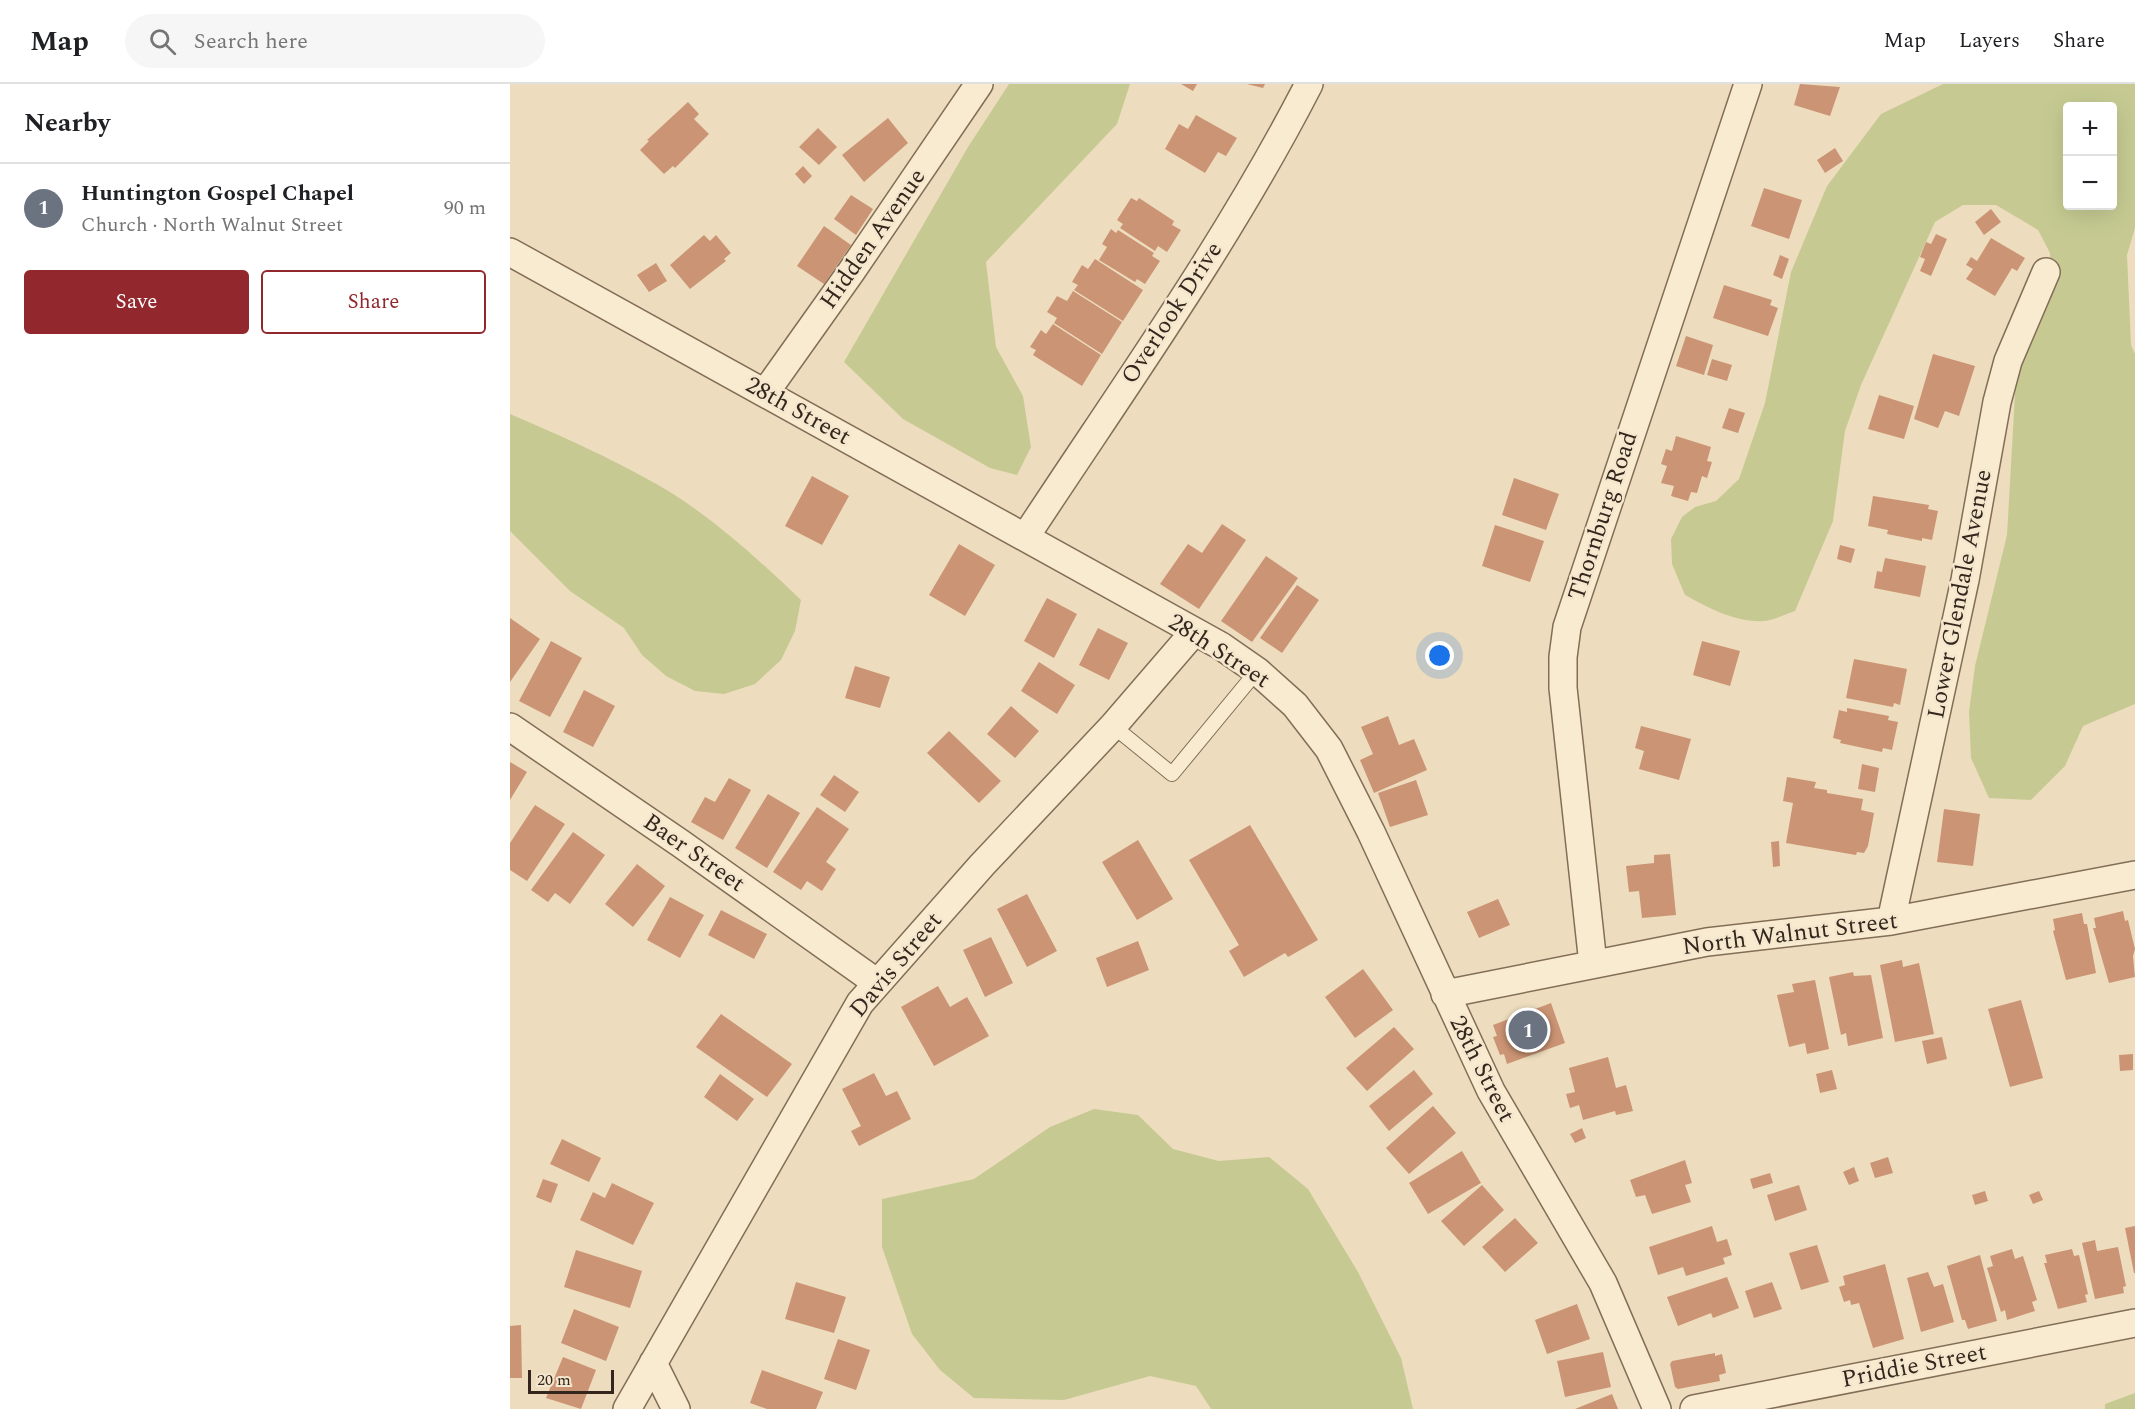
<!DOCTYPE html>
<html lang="en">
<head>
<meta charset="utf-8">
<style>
  body { margin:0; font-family:Spectral,serif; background:#f6f6f6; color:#202124 }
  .controls { position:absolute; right:18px; top:18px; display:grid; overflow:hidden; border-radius:6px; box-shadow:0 6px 24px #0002 }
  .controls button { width:54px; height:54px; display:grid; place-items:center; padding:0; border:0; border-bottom:2px solid #e0e0e0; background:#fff; color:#202124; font:30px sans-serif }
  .scale { position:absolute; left:18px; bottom:15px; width:86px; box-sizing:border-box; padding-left:6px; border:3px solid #34261c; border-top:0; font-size:16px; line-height:21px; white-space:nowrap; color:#34261c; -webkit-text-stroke:4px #f4e7cd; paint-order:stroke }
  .you { position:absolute; left:930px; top:572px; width:21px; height:21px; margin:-15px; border:4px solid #fff; border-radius:50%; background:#1a73e8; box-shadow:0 0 0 9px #1a73e833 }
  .badge { display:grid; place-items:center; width:39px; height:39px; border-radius:50%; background:#92282d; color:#fff; font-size:20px; font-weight:700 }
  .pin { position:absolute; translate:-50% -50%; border:3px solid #fff; box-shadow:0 2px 6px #0006 }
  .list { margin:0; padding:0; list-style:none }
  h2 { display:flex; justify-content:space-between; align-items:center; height:78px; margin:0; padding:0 24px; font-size:26px }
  h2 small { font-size:20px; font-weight:400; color:#757577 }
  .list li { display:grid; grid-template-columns:39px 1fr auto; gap:18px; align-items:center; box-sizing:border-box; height:90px; padding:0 24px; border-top:2px solid #e0e0e0 }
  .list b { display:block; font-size:22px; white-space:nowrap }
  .list p { margin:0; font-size:20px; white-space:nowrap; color:#757577 }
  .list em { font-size:20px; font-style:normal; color:#757577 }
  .actions { display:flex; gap:12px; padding:18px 24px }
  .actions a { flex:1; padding:14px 0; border:2px solid #92282d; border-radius:6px; text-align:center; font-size:21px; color:#92282d }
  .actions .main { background:#92282d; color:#fff }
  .icon { flex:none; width:33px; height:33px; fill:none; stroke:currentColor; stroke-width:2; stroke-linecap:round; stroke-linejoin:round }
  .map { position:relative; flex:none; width:1625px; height:1325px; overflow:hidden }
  header { display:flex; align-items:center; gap:36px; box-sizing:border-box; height:84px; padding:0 30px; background:#fff; border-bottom:2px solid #e0e0e0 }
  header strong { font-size:28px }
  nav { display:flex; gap:33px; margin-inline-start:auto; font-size:21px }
  .search { width:420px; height:54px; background:#f6f6f6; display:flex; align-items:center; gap:15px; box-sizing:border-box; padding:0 21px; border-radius:33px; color:#757577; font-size:22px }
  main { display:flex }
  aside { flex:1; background:#fff }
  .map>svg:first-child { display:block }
</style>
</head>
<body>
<header>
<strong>Map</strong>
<div class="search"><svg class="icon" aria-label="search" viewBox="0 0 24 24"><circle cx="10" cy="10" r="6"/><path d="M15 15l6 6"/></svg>Search here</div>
<nav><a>Map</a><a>Layers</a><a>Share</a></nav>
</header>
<main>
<aside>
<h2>Nearby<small></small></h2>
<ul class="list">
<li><span class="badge" style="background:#6b7280">1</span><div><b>Huntington Gospel Chapel</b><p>Church · North Walnut Street</p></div><em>90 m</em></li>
</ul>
<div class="actions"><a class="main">Save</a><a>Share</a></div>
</aside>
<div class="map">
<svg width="1625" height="1325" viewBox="0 0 1625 1325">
  <rect width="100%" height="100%" fill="#edddbe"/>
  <!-- green -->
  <path fill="#c6ca92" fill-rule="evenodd" d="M499 0H620L607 40 476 178 486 263 513 312 521 363 507 391 480 384 393 335 334 278 458 63Z
    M1433 0H1625V144L1617 171 1621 261 1625 270V620L1573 642 1555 682 1521 716 1479 714 1461 674 1459 628 1465 582 1497 451 1507 275 1541 195 1540 169 1528 146 1486 121H1453L1425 138 1351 301 1335 347 1323 437 1285 527C1276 530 1264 536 1254 537 1226 539 1199 524 1175 511L1162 480 1161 455 1172 433 1185 423 1206 417 1229 395 1255 319 1281 188 1317 102 1371 30ZM1558 22H1602V122H1558Z
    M0 330C52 352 112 379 160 408 208 438 250 477 291 516L285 547 271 576 245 600 214 610 185 607 156 592 132 571 114 544 60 507 0 447Z
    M584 1025 628 1031 663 1065 709 1077 759 1073 798 1105 848 1188 891 1274 903 1325H701L686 1302 640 1292 554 1316 464 1314 430 1286 402 1250 372 1163V1115L464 1095 540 1043Z
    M1625 1309V1325H1595V1320Z"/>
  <!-- building -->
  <path fill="#cb9474" d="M671 0H687L683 7Z
    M737 0H755L753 4Z
    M1290 0 1330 3 1320 32 1284 21Z
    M178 18 189 30 184 35 199 50 165 84 163 82 154 90 130 66 139 57 137 56Z
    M686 31 727 54 716 72 708 68 695 89 655 65 669 40 678 45Z
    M378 34 398 59 354 98 332 71Z
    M308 44 327 63 309 81 289 63Z
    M1325 64 1333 77 1315 89 1307 76Z
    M293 82 302 92 294 100 285 90Z
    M1254 104 1292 116 1279 155 1241 142Z
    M341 111 363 125 346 151 324 135Z
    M621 114 627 117 629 114 664 137 662 141 671 146 657 168 648 162 645 167 610 144 613 140 607 136Z
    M1481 125 1491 138 1474 151 1465 138Z
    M314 142 341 161 314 200 287 182Z
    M601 145 606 149 608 146 644 169 642 172 650 177 635 200 627 195 625 198 589 176 597 163 592 160Z
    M1426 150 1437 155 1421 192 1410 187 1415 175 1410 173 1416 158 1421 160Z
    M194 151 200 157 206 151 221 169 214 175 216 177 180 205 160 181Z
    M1481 154 1515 174 1507 187 1502 184 1485 212 1456 195 1463 185 1456 181 1461 173 1467 177Z
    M1270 171 1279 175 1272 195 1263 191Z
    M585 175 633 206 613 237 564 206 568 201 562 198 572 181 578 185Z
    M146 179 157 197 139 208 127 191Z
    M1214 201 1262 216 1260 221 1268 224 1258 252 1203 234Z
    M563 207 612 238 592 270 544 239 547 234 537 228 547 212 557 217Z
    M543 240 591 271 572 302 523 271 526 266 520 263 531 246 536 250Z
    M1176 252 1203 261 1194 291 1166 282Z
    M1423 270 1465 282 1449 332 1435 327 1428 344 1404 335Z
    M1202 275 1222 281 1217 297 1197 291Z
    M1369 311 1404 322 1394 355 1358 345Z
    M1219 324 1235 329 1228 349 1212 344Z
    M1166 352 1201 363 1197 377 1202 378 1197 394 1192 392 1187 409 1181 408 1178 417 1161 412 1164 402 1151 399 1157 382 1151 380 1156 365 1162 367Z
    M302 392 339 412 312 461 275 442Z
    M1004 394 1049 410 1036 446 992 431Z
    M1363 412 1419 421 1418 425 1428 427 1422 456 1412 454V457L1377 450 1378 446 1358 442Z
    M712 440 736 456 689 525 650 500 678 460 692 469Z
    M985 441 1034 457 1020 498 972 482Z
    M449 460 485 481 455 532 419 511Z
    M1330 461 1345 465 1341 479 1327 475Z
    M756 472 788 494 742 558 711 537Z
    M1375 474 1416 482 1410 513 1364 504 1367 487 1372 488Z
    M787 501 809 516 772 569 750 554Z
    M537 514 567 530 544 574 514 557Z
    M0 534 30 555 0 598Z
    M588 544 618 559 599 596 569 581Z
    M41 557 72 574 40 633 9 617Z
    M1192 557 1230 567 1220 602 1183 591Z
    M1344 575 1397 585 1390 621 1384 619 1383 623 1336 614Z
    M529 578 565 601 547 630 511 607Z
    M345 582 380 593 370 624 335 614Z
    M74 606 105 622 83 663 53 648Z
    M501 622 529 647 505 674 477 650Z
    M1337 624 1379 632 1378 636 1388 638 1382 666 1373 664 1372 668 1330 659 1331 656 1323 654 1329 626 1337 628Z
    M878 632 889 661 904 655 917 686 864 709 850 676 863 670 851 643Z
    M1131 642 1181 655 1169 696 1129 685 1134 667 1125 664Z
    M439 647 491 697 469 719 417 669Z
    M0 678 17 688 0 716Z
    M1352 680 1369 684 1365 708 1348 705Z
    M324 691 349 708 335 728 310 711Z
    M1277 693 1306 698 1304 704 1317 706V709L1353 715 1351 726 1364 729 1358 762 1354 769 1347 768 1346 771 1276 759 1283 719 1273 717Z
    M219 694 241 706 213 756 181 738 195 713 205 718Z
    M906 696 918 731 880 743 868 709Z
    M258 710 290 729 257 784 225 764Z
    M25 721 55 740 17 797 0 786V759Z
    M307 723 339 745 316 778 326 785 312 807 297 797 291 806 263 788Z
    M1434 725 1470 730 1463 782 1427 778Z
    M740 741 808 856 778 873 775 869 734 893 719 867 729 861 679 776Z
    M63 748 95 771 60 820 45 809 38 818 21 806Z
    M628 756 663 815 627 836 592 778Z
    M1269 757 1270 782 1263 783 1261 758Z
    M1160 770 1166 831 1132 834 1129 807 1119 808 1116 782 1144 779V771Z
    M127 780 155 802 123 843 95 820Z
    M517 810 547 867 517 883 487 825Z
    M160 813 194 831 170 874 137 856Z
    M988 815 1000 841 969 854 957 828Z
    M211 826 257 850 244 875 198 851Z
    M1613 827 1615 837 1618 836 1625 865 1623 872 1625 893 1599 899 1583 844H1586L1584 834Z
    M1572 829 1574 840H1577L1586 889 1556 896 1543 847 1545 846 1543 835Z
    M481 853 503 899 475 913 453 866Z
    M628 857 639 886 597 903 586 874Z
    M1392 876 1393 883 1409 879 1424 950 1385 958 1370 881Z
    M853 885 883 926 845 954 815 913Z
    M1343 888 1344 892 1361 891 1373 954 1338 962 1336 949 1331 951 1319 893Z
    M1305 896 1319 965 1297 970 1295 959 1279 963 1267 911 1284 908 1282 900Z
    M428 902 440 923 457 913 479 952 424 982 391 923Z
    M1511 916 1533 994 1500 1003 1478 925Z
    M1041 919 1055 959 997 980 994 970 990 971 983 953 987 952 983 941Z
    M211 930 282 980 257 1013 186 963Z
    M884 943 904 965 857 1007 836 984Z
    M1432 953 1437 975 1417 980 1412 957Z
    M1623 970V986L1610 987 1609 971Z
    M1098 973 1106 1004 1116 1001 1123 1027 1106 1031 1105 1027 1073 1036 1069 1021 1060 1024 1056 1010 1065 1008 1059 984Z
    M904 986 923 1010 879 1047 859 1022Z
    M1322 986 1327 1005 1310 1009 1306 990Z
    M364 989 376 1012 387 1007 401 1035 349 1062 341 1047 351 1042 332 1005Z
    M210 990 244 1015 227 1037 194 1013Z
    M923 1022 946 1049 899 1090 876 1064Z
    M1072 1044 1076 1054 1065 1059 1060 1050Z
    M52 1055 91 1074 79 1098 40 1080Z
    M952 1067 971 1099 918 1130 899 1099Z
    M1378 1073 1383 1089 1365 1094 1360 1079Z
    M1175 1076 1182 1099 1175 1101 1181 1118 1142 1130 1135 1111 1126 1113 1120 1096Z
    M1344 1083 1349 1097 1339 1101 1333 1088Z
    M1260 1089 1263 1099 1243 1105 1240 1095Z
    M33 1095 48 1100 41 1119 26 1113Z
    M102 1099 144 1119 123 1161 70 1136 83 1108 95 1114Z
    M972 1101 994 1126 954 1162 931 1137Z
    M1289 1101 1297 1126 1265 1137 1257 1111Z
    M1475 1107 1478 1117 1465 1121 1462 1111Z
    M1529 1107 1533 1116 1523 1120 1519 1111Z
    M1005 1134 1028 1159 995 1188 972 1163Z
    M1202 1142 1207 1158 1217 1155 1222 1171 1213 1174 1215 1180 1176 1192 1173 1183 1148 1191 1139 1163Z
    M1625 1142V1189H1624L1615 1144Z
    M1585 1156 1587 1167 1608 1163 1616 1202 1613 1203 1614 1209 1585 1215 1572 1159Z
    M1307 1161 1319 1198 1291 1206 1279 1169Z
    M1502 1165 1505 1175 1513 1172 1527 1216 1522 1218 1525 1227 1497 1236 1495 1226 1491 1228 1477 1184 1483 1182 1480 1172Z
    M1562 1165 1564 1172 1569 1171 1578 1210 1575 1211 1577 1218 1548 1225 1534 1179H1537L1535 1171Z
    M66 1166 132 1187 120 1224 54 1203Z
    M1470 1171 1487 1237 1458 1245 1455 1236H1452L1437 1182Z
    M1375 1180 1394 1255 1363 1264 1349 1219 1341 1221 1340 1216 1334 1218 1329 1203 1335 1201 1333 1192Z
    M1418 1188 1424 1203 1433 1200 1444 1238 1411 1248 1397 1194Z
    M1217 1193 1229 1224 1203 1234 1201 1229 1168 1242 1157 1213Z
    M286 1198 336 1213 324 1249 275 1235Z
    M1262 1198 1272 1225 1244 1234 1235 1207Z
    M1067 1220 1080 1255 1037 1270 1025 1236Z
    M64 1225 109 1243 96 1277 51 1259Z
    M11 1241 12 1294H0V1242Z
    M328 1255 360 1266 346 1306 314 1295Z
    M1093 1268 1101 1303 1055 1313 1047 1277Z
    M1205 1269V1272L1212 1270 1216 1289 1209 1291 1210 1297 1168 1305 1165 1303 1160 1280 1162 1277Z
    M53 1273 86 1286 71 1325 36 1314Z
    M252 1286 313 1308 306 1325H257L240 1319Z
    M1102 1310 1108 1325H1065Z"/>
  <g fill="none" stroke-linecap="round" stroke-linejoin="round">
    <defs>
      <path id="service" d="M603 642 662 690 747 587"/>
      <path id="minor" d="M0 168 711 562 747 587 785 621 819 665 861 748 981 1007 1093 1199 1147 1325
        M255 309 341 188 469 0
        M516 452C613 304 718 158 799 0
        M0 643 170 759 366 898
        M1381 837 1455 496 1487 318 1498 277 1536 188
        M1083 880 1053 604V573L1057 543 1238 0
        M935 910 1197 858 1381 837 1625 791
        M143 1279 166 1325
        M117 1325 350 919 472 781 603 642 684 548
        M1184 1325 1625 1239"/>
    </defs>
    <!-- service casing -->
    <use href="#service" stroke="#846d57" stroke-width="16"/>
    <!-- minor casing -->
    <use href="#minor" stroke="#846d57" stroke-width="30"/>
    <!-- service -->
    <use href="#service" stroke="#f8ebd0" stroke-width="14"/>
    <!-- minor -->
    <use href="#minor" stroke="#f8ebd0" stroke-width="27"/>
  </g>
  <g text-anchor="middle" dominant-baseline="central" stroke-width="5" stroke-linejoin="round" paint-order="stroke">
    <!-- street labels -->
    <g font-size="24" fill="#34261c" stroke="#f4e7cd">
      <text transform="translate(363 155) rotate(-55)">Hidden Avenue</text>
      <text transform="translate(662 229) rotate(-57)">Overlook Drive</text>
      <text transform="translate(288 327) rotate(29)">28th Street</text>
      <text transform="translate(1093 432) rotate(-72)">Thornburg Road</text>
      <text transform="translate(1450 510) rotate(-79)">Lower Glendale Avenue</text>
      <text transform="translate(709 567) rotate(33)">28th Street</text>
      <text transform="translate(184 769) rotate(35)">Baer Street</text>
      <text transform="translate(1280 850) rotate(-7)">North Walnut Street</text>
      <text transform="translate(386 881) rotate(-50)">Davis Street</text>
      <text transform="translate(972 985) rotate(63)">28th Street</text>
      <text transform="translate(1404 1282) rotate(-11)">Priddie Street</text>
    </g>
  </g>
</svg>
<div class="controls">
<button>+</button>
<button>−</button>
</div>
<div class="scale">20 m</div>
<div class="you"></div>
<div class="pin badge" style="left:1018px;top:946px;background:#6b7280">1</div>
</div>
</main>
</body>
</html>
